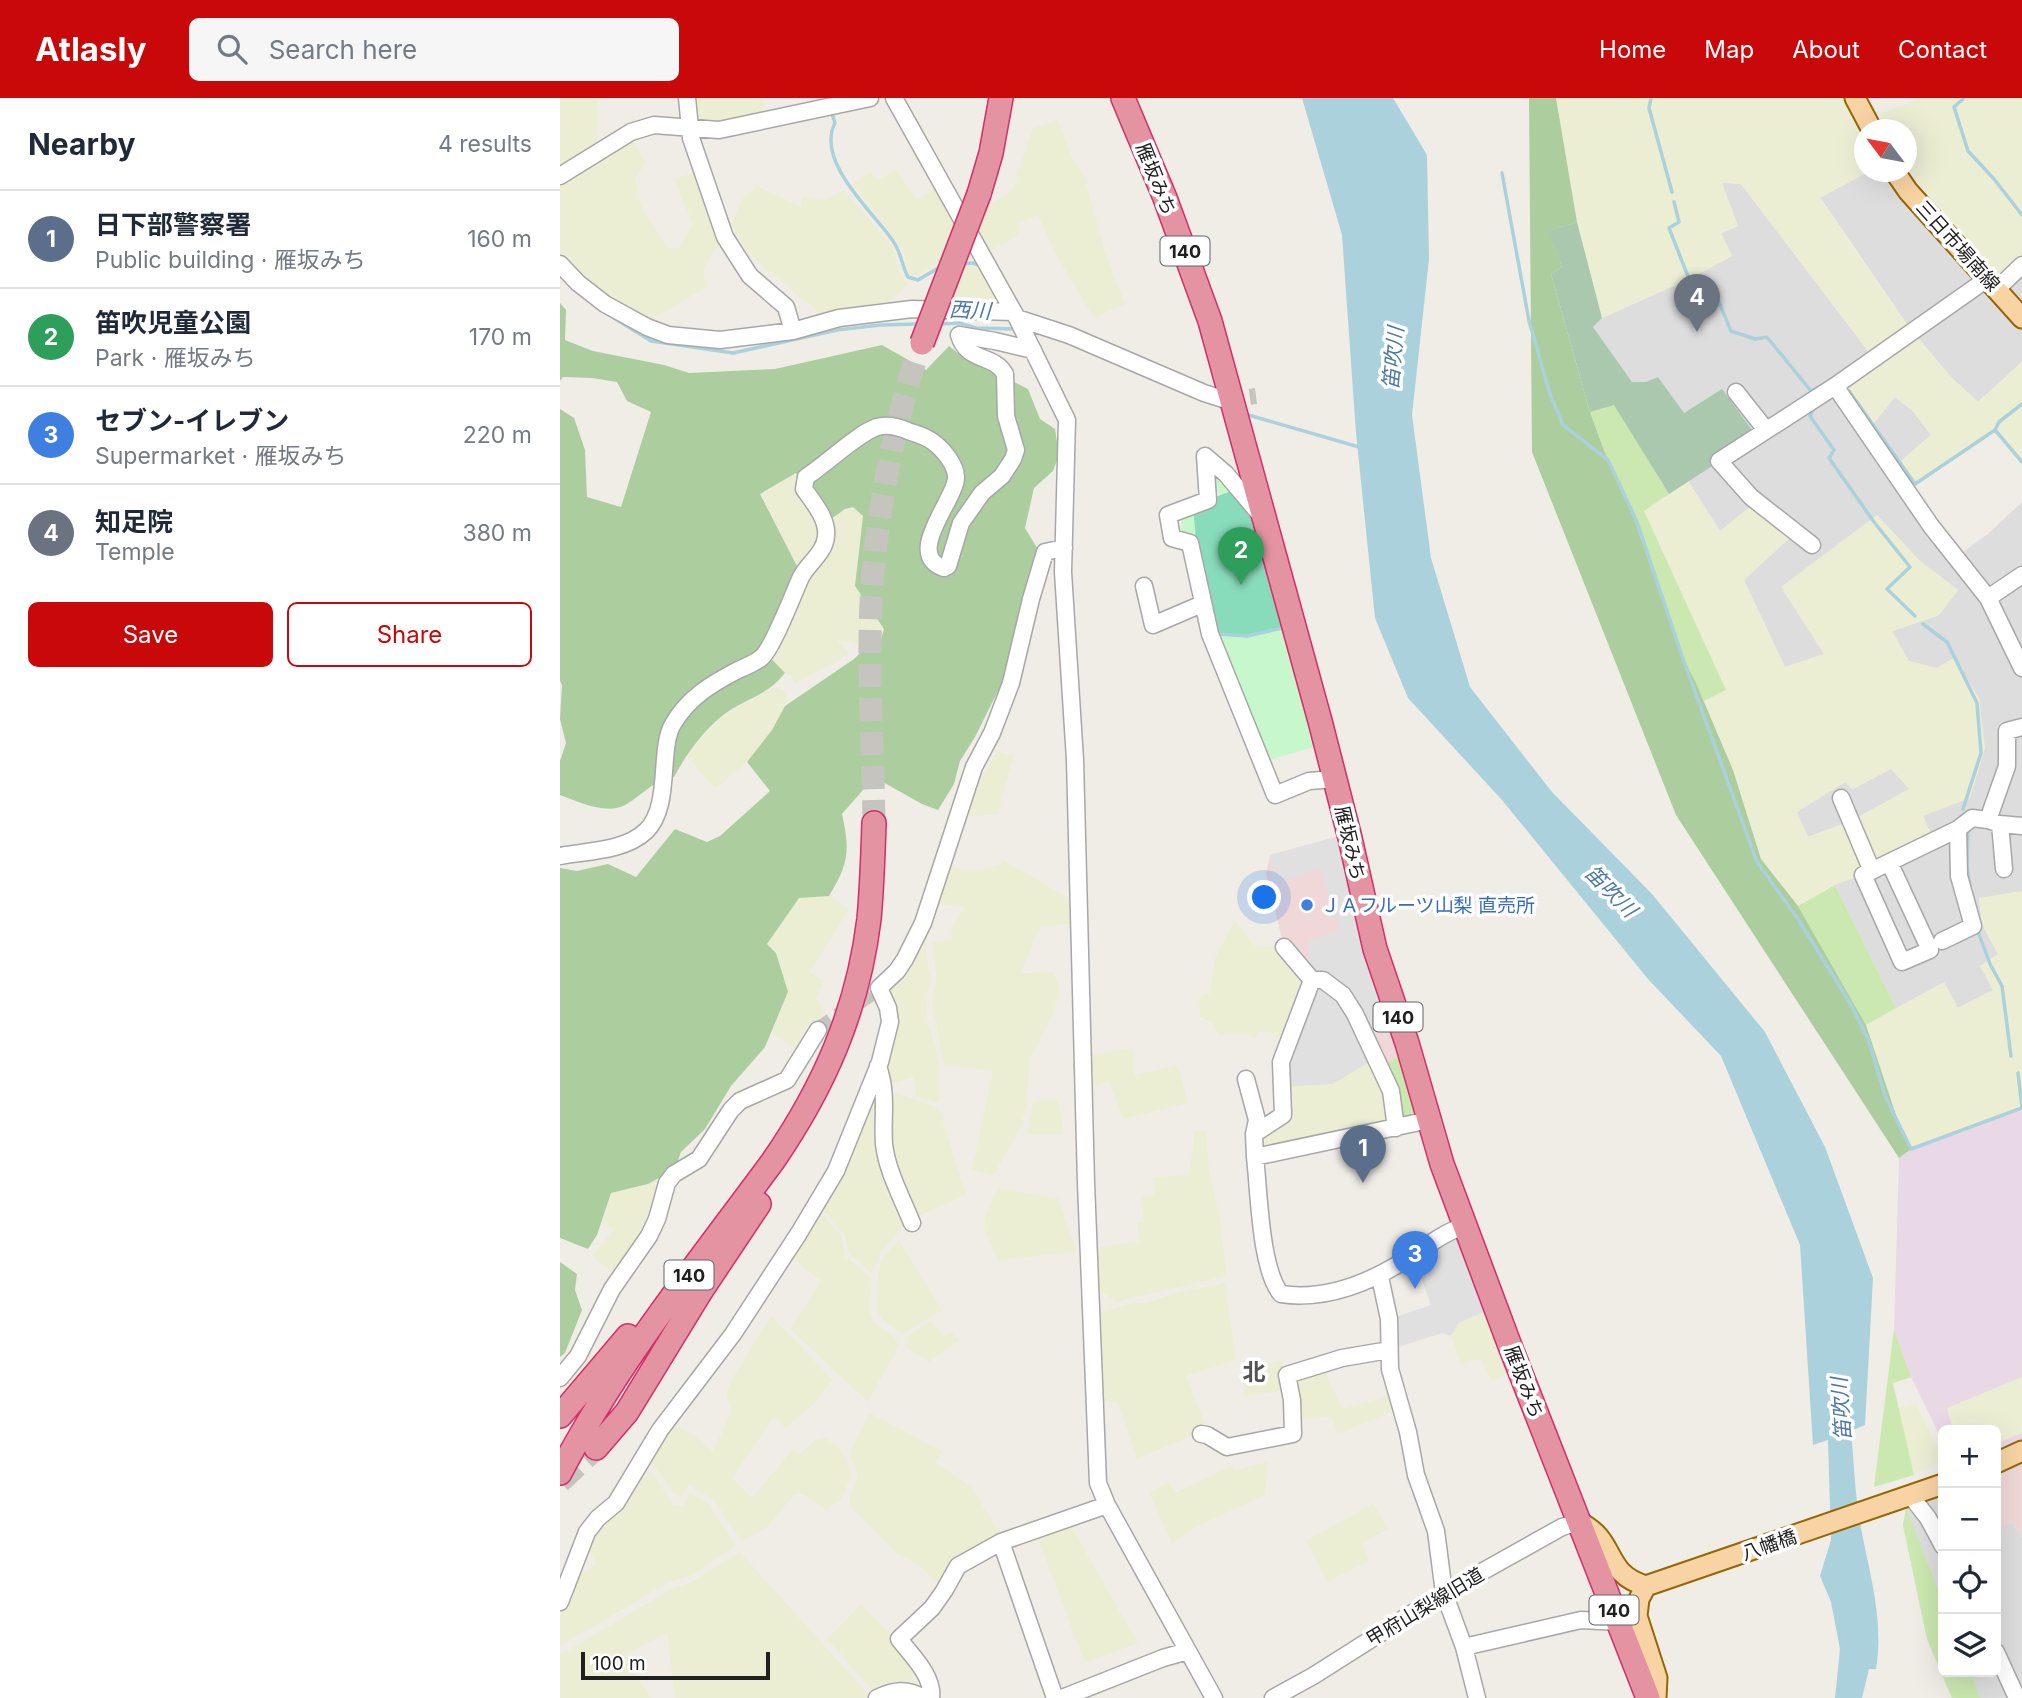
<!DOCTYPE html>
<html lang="en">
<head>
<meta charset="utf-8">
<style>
  body { margin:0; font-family:Inter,"Noto Sans JP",sans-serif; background:#f6f6f7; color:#1f2937 }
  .controls { position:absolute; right:21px; bottom:21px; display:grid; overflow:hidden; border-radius:10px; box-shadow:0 7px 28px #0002 }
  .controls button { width:63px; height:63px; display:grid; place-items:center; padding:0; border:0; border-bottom:2px solid #e0e1e3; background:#fff; color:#1f2937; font:35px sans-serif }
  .compass { position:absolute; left:1294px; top:21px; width:63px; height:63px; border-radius:50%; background:#fff; box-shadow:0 7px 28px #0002; rotate:302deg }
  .scale { position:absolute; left:21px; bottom:18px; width:189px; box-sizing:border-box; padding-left:7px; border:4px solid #202020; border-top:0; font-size:19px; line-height:24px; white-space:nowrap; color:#202020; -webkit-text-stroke:5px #fff; paint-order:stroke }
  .you { position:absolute; left:705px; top:800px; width:24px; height:24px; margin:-18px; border:5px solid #fff; border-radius:50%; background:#1a73e8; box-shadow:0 0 0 10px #1a73e833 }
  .badge { display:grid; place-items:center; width:46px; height:46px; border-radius:50%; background:#c80809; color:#fff; font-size:23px; font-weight:700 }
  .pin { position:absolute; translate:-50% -58px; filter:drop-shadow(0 2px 4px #0008) }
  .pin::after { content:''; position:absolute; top:37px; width:24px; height:21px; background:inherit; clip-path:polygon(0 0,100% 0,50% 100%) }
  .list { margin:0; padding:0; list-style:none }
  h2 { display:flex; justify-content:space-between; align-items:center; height:91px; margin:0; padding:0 28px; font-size:30px }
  h2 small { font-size:23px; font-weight:400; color:#747a83 }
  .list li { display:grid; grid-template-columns:46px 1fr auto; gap:21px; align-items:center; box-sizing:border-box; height:98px; padding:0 28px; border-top:2px solid #e0e1e3 }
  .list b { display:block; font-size:26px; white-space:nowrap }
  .list p { margin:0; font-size:23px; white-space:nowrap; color:#747a83 }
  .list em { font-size:23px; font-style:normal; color:#747a83 }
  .actions { display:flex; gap:14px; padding:21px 28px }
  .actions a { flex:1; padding:16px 0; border:2px solid #c80809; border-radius:10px; text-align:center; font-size:24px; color:#c80809 }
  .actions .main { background:#c80809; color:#fff }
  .icon { flex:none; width:38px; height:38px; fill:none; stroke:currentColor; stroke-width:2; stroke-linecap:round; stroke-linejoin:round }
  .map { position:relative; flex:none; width:1462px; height:1600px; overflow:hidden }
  header { display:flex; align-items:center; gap:42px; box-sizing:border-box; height:98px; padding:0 35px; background:#c80809; color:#fff }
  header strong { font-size:33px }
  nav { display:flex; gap:38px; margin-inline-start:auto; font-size:24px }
  .search { width:490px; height:63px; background:#f6f6f7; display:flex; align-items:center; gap:18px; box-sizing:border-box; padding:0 24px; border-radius:10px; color:#747a83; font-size:26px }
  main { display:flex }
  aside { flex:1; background:#fff }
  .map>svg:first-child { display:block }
</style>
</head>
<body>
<header>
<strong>Atlasly</strong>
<div class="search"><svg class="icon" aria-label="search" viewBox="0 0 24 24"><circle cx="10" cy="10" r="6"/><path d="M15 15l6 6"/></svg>Search here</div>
<nav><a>Home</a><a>Map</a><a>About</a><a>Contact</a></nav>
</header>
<main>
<aside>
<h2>Nearby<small>4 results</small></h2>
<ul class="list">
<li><span class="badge" style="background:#5c6f8a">1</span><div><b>日下部警察署</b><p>Public building · 雁坂みち</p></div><em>160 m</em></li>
<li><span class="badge" style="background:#2e9e5b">2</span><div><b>笛吹児童公園</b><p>Park · 雁坂みち</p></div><em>170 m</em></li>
<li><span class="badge" style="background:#3f7fe0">3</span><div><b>セブン-イレブン</b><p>Supermarket · 雁坂みち</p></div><em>220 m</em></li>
<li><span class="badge" style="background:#6b7280">4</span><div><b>知足院</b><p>Temple</p></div><em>380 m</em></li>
</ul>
<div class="actions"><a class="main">Save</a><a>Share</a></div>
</aside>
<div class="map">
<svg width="1462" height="1600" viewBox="0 0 1462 1600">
  <rect width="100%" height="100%" fill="#f0ede7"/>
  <!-- residential -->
  <path fill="#dedddd" d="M1308 74H1334L1437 191 1462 167V264L1418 304 1392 280 1351 232 1260 99Z
    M1161 84 1181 86 1314 261 1275 288 1306 335 1335 299 1353 313 1371 337 1333 370 1393 461 1428 436 1462 404V793L1419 801 1422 826 1438 856 1433 892 1398 910 1384 885 1336 910 1275 787 1373 740 1363 718 1376 570 1348 563 1332 533 1379 517 1398 492 1360 463 1317 418 1222 489 1264 556 1225 569 1183 481 1233 437 1160 433 1128 383 1124 316 1098 279 1086 284H1072L1033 229 1042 220 1129 181 1172 158 1161 135 1178 128Z
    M1331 671 1350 691 1291 723 1248 739 1236 714 1285 684 1293 691Z
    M1383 1389V1574H1436V1422L1442 1429 1452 1424 1462 1439V1600H1392L1367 1541 1343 1427 1346 1410Z"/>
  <!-- commercial -->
  <path fill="#f0d8d8" d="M776 739 828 928 844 955 820 969 725 950 724 849 706 776 710 757Z
    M1462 1353V1439L1452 1424 1442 1430 1436 1422V1365Z"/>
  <!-- industrial -->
  <path fill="#e9d9e6" d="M1462 1010V1353L1436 1365V1332H1383V1344L1351 1279 1334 1231 1339 1060 1351 1051Z"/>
  <!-- farmland -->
  <path fill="#eceed4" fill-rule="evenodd" d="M0 0H42L38 4 37 47 0 74Z
    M132 0H203L205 14 158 23 136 22Z
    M996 0H1291L1304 32V74H1308L1260 100 1296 154 1351 232 1392 280 1418 304 1462 264V364L1435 333 1355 386 1340 364 1371 337 1353 313 1335 299 1313 326 1286 287 1313 259 1181 86 1162 85 1178 128 1161 135 1172 158 1129 181 1042 220 1017 124Z
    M1360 0H1462V167L1445 183 1358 85 1347 66 1346 32 1328 31 1320 16Z
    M498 22 512 59 524 78 546 157 565 206 534 220 496 157 478 117 457 126 460 137 426 156 412 128 416 114 453 92 472 31Z
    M72 41 86 64 75 81 82 110 108 150H119L133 126 114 82 138 72 161 141 143 173 147 189 84 226 62 214 0 161V84Z
    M336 71 356 101 377 90 397 124 383 162 358 178 349 176 341 149 292 86 311 74 318 82Z
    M197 88 241 109 242 99 265 102 284 92 331 146 341 177 348 186 323 210 275 213 261 216 189 157 171 127 183 100Z
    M402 166 422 172 442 207H390Z
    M236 375 260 426 261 439 239 472 200 396Z
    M1128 383 1160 433 1196 404 1233 437 1184 482 1225 569 1264 556 1221 489 1317 417 1360 463 1398 492 1379 517 1332 533 1349 563 1376 570 1394 560 1419 600 1425 650 1410 700 1363 718 1373 741 1303 777 1271 788 1238 808 1201 761 1173 672 1144 603 1166 592 1084 413ZM1331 671 1349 691 1291 723 1248 739 1237 714 1285 684 1292 691Z
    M294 409 303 418 295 488 325 531 319 550 277 542 290 556 236 585 208 558 267 424 285 411Z
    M214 589 226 593 225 608 212 632 187 664 155 691 126 657 162 618Z
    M437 653 454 657 438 716 406 719 422 679Z
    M442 761 510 801 513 826 480 828 461 875 493 874 500 890 492 920 470 960 466 1010 460 1031 434 1077 412 1072 433 972 384 968 372 905 376 878 372 844 392 841 391 830 405 809 376 806 389 766 401 772 420 771 441 767Z
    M1462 793V1010L1351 1051 1342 1035 1306 927 1384 884 1398 910 1433 892 1420 868 1438 856 1422 826 1419 800Z
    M269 798 289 811 250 874 264 883 257 901 265 916 245 929 236 951 212 935 228 894 206 846 239 800Z
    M675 822 695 848 712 849 727 856 743 878 746 890 728 938 699 933 695 940 684 936 658 937 653 925 640 919 639 899 650 895 655 860Z
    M364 835 370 883 367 903V920L379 963V1005L356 998 354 979 330 986 323 969 328 890Z
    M573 950 574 977 618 967 628 1005 563 1021 549 982 529 991 530 957Z
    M816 960 835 1028 695 1059 694 1036 723 1017 722 989Z
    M317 982 332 1090 325 1094 343 1114 347 1125 321 1153 312 1175 289 1156 284 1136 260 1110Z
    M329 992 379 1010 406 1097 354 1120 329 1055Z
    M498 1001 504 1036H467L473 1003Z
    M635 1033H646L649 1072 660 1122 667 1178 556 1204 537 1190 534 1150 579 1143 577 1124H584L581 1099 595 1097 594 1079 629 1077Z
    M99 1080 84 1129 53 1174 32 1158 54 1131 42 1123 51 1095 88 1086Z
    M438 1090 498 1100 516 1153 438 1163 424 1131 425 1118Z
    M258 1112 281 1137 285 1158 312 1180 309 1213 313 1223 334 1239 339 1248 308 1304 230 1231 261 1183 230 1159Z
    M339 1142 382 1212 342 1236 323 1222 316 1211 319 1169 324 1159Z
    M665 1185 676 1262 626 1278 647 1331 577 1361 558 1304H541L536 1215 574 1205H586L615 1195Z
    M926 1213 948 1276 931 1283 921 1261 901 1266 891 1238 899 1225Z
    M211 1218 273 1282 253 1307 225 1330 214 1319 172 1380 192 1400 233 1351 239 1357 255 1342 266 1340 280 1350 291 1375 290 1381 281 1403 266 1411 243 1396H235L207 1429 182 1444 154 1402 129 1387 121 1398 114 1396 89 1360 113 1325 137 1339 152 1354 171 1315 166 1297 172 1281Z
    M372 1223 382 1238 392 1234 399 1243 369 1264 345 1249 344 1240Z
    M722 1262 725 1292 685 1298 682 1273Z
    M763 1270 783 1311 830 1297 835 1312 778 1336 771 1318 738 1322 731 1279Z
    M1462 1279V1335L1436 1346V1332H1393L1387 1310Z
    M1356 1306 1383 1362 1354 1377 1337 1310Z
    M310 1315 382 1353 375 1364 411 1389 443 1439 384 1485H378L356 1465 336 1455 291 1409 289 1400 298 1379 289 1354Z
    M708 1364 705 1397 636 1429 612 1446 589 1394 610 1384 615 1395 673 1367 674 1372Z
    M91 1373 113 1407 123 1408 130 1395 149 1406 176 1448 130 1478 111 1483 0 1548V1520L12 1483 36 1466 27 1448 29 1436 68 1393Z
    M814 1405 828 1431 802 1445 809 1463 767 1484 746 1443Z
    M510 1426 578 1545 525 1565 476 1436Z
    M180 1454 309 1597 305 1600H115L107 1535 65 1557 91 1600H0V1557L111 1491 132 1484Z
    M301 1506 332 1538 357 1573 346 1588 315 1595 267 1541Z"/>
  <!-- grass -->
  <path fill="#cbe8b0" d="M1054 306 1109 396 1084 413 1166 592 1144 603 1122 558 1030 314Z
    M1275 787 1336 910 1306 927 1238 808Z
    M844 955 860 1021 835 1028 820 969Z
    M1334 1231 1351 1279 1333 1285 1354 1377 1314 1389Z
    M1346 1410 1383 1505V1574H1410L1420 1600H1392L1367 1541 1343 1427Z"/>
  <!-- forest -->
  <path fill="#acce9e" d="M969 0H996L1017 124 990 133 1002 169 991 176 1030 314 1044 352 1069 407 1122 558 1136 585 1173 672 1201 761 1238 808 1306 927 1342 1035 1351 1051 1339 1060 1116 717 972 354Z
    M0 205 6 212 5 242 33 253 104 267 129 275 215 271 322 247 366 272 389 248 399 256 468 291 480 321 495 331 499 357 493 373 474 390 465 430 479 453 473 477 460 513 443 583 415 639 400 663 394 686 378 712 362 706 321 683 309 685 282 716C290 753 289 765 269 798L239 800 207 846 216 855 228 894 205 949 171 988 145 1031 121 1054 115 1071 88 1086 51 1095 37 1137 28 1151 0 1140V770L17 773 48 766 76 779 115 731 147 744 160 738 210 693 187 664 212 632 225 608 294 561 302 553 317 555 324 531 295 488 303 418 293 409 285 411 267 424 236 375 200 396 239 472 202 551 225 575C205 600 184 600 162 618 142 634 126 657 114 679 87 686 86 695 65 707 47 717 18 704 0 697V663L6 645 0 621 2 587 0 583V311L14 320 25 352 27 399 61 409 91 314 67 303 57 284 32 280 3 279 0 283Z
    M0 1164 17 1176 15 1192 22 1212 5 1255 0 1259Z"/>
  <!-- cemetery -->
  <path fill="#a9c8ae" d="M1017 124 1042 220 1033 229 1072 284H1086L1098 279 1124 315 1162 291 1197 339 1109 396 1054 307 1030 314 991 176 1002 169 989 133Z"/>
  <!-- park -->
  <path fill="#c7f8cb" d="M649 366 696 419 763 646 707 663 650 536 635 437 621 434 622 412 660 400Z"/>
  <!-- pitch -->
  <path fill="#89dcbb" d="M676 391 692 417 727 528 687 538 650 536 642 506 633 408Z"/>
  <!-- parking -->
  <path fill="#e0e0e0" d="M776 739 828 928 806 940 816 960 773 986 722 989 732 936 752 882 748 843 780 832 761 770 715 785 710 757Z
    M897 1130 926 1213 899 1225 891 1238 882 1235 829 1252V1221L871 1207 857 1168 852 1158Z"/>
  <!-- water -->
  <path fill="#aad1dc" d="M742 0H833L867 57 869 161 852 317 871 460 910 589 992 694 1092 796 1205 934 1265 1049 1313 1180 1305 1327 1291 1333C1294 1365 1295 1398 1301 1430 1310 1478 1324 1522 1316 1571H1309L1302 1600H1275L1280 1551 1271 1504 1260 1478 1271 1442 1268 1342 1253 1347 1240 1147 1161 958 1088 881 942 702 848 600 815 520 796 335 782 137Z"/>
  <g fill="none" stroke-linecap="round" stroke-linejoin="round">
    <!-- stream -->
    <path stroke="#aad1dc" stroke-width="3.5" d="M1091 0 1089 10 1112 94
      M1404 0 1394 9 1408 53 1434 81 1462 117
      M271 13 275 25C255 64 314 115 333 143 341 154 342 168 348 179L358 182 380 169
      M942 75 969 223 990 296 1003 327 1048 362 1077 424 1122 558 1197 764 1238 821 1290 905 1308 941 1326 1000 1351 1051 1462 1010 1458 975
      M1114 104 1119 124 1109 130 1129 181 1159 204 1171 233 1195 241 1207 239 1251 293 1266 285
      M402 166 413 165 421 168
      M54 220 91 243 173 255 277 232 320 227 358 226
      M380 226 399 225 416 230 456 231
      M523 251 583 277
      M1289 293 1355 386 1435 332 1462 364
      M1254 310 1250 318 1274 352 1269 360 1314 424 1350 469 1327 491 1355 518
      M685 316 799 349
      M1435 332 1439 324 1462 306
      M1363 526 1387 544 1417 605 1421 655 1403 711
      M656 536 687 538 727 529
      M1408 731 1407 769 1410 789
      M1417 831 1430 866 1442 888 1451 958"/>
    <!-- minor-tunnel -->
    <path stroke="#c6c4bf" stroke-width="16" stroke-dasharray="16 8" stroke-linecap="butt" d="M666 302 696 298
      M258 932 319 890"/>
    <!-- highway-tunnel -->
    <path stroke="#c6c4bf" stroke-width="23" stroke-dasharray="23 11" stroke-linecap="butt" d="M314 725C313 642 306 557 313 474 320 401 334 330 356 260
      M0 1384 36 1350"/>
    <defs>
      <path id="minor" d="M127 0 131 40 165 139 190 178 226 209 233 233
        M334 0 457 220 507 322 503 474 515 662 526 1085 538 1385 547 1407 654 1600
        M0 78 71 34 94 27 159 32 310 0
        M0 166 18 185 45 206 87 229 108 237 160 242 233 233 279 220 352 211 453 214
        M1437 191 1462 167
        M457 220 509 237 644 295 666 302
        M1275 288 1371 428 1428 500 1462 570
        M1176 294 1206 332
        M645 358 648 402 608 417 612 440 630 445 650 536 715 697 749 683 775 681
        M645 358 666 376 698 414 702 415
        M1252 447 1191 399 1159 363 1275 288 1427 181
        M584 488 593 527 642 506
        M1428 500 1462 477
        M1462 629 1447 633V668L1428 722 1440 726 1462 728
        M1281 700 1312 773
        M1440 726 1444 771
        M0 758C28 753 65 753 86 733 112 708 98 651 113 626 128 600 151 586 178 572 185 569 195 565 201 560 212 552 234 494 241 479 248 465 265 455 266 438 268 421 253 404 244 391L246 379C265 367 298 335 317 329 327 326 339 329 348 333 357 336 366 338 373 344 383 351 396 367 396 379 397 400 343 457 384 470L388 468 401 425 422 395 442 378 453 361 456 352 446 318 445 276C433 255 407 265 399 237L435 243 473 252
        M1330 766 1370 852 1342 864 1303 777 1398 731 1412 720 1428 722
        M1382 843 1413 828 1399 778 1398 731
        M724 849 752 882H763L783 897 795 916 831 993 836 1030
        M752 882 721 964 723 1017 694 1036 695 1059 869 1022
        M318 968C328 997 322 1018 324 1046 327 1073 342 1100 352 1125
        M686 981 697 1022 694 1036
        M695 1059C699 1092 700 1171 721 1196 768 1203 814 1183 853 1157 870 1146 885 1134 904 1128
        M820 1179 829 1221 830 1271 848 1334 856 1377 876 1433 884 1495 904 1549 917 1600
        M0 1280 18 1258 52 1191 89 1138 97 1121 107 1085 114 1076 139 1061 171 1012 180 1003 227 982 258 932
        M641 1336 647 1337 667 1349 733 1336 732 1302 727 1277 782 1260 829 1252
        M1350 1397 1368 1420 1383 1448
        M441 1444 495 1600
        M0 1504 27 1434 38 1420 56 1405 100 1332 173 1236 239 1135 276 1073 320 964 330 924 328 910 319 890 337 873 345 861 363 825 414 669 432 635 451 585 471 501 485 454 504 450
        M904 1549 1021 1522 1059 1524
        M1436 1554 1457 1600
        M317 1600C334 1592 347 1590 363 1600
        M371 1600C374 1578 351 1557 339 1541L372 1510 384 1493 398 1468 441 1444 547 1407
        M502 1600 603 1560 628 1553
        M713 1600 753 1578 884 1495 1002 1429 1019 1424"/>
      <path id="major" d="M1295 0 1312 32
        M1335 74 1348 93 1462 220
        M1436 1365 1462 1353
        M1019 1424C1058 1443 1042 1475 1086 1488L1383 1386
        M1086 1488 1079 1501 1077 1518 1097 1580 1096 1600"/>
      <path id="highway" d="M563 0 605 100 650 223 760 623 790 740 815 851 847 945 882 1066 950 1248 1088 1600
        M419 96 431 55 441 0
        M0 1318 68 1238
        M36 1350 67 1314 141 1193 199 1106
        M0 1375C58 1263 138 1165 213 1063 264 989 298 912 309 821 312 789 313 757 314 725"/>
    </defs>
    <!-- minor casing -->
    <use href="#minor" stroke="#a7a7a7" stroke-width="19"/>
    <!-- major casing -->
    <use href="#major" stroke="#966606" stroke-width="23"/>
    <!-- highway casing -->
    <use href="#highway" stroke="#d42e68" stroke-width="26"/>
    <!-- minor -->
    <use href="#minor" stroke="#fff" stroke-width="16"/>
    <!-- major -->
    <use href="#major" stroke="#f8d4a4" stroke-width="19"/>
    <!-- highway -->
    <use href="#highway" stroke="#e493a2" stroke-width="23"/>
    <defs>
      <path id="highway-bridge" d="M362 245 419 96"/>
    </defs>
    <!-- highway-bridge casing -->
    <use href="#highway-bridge" stroke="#d42e68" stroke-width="26" stroke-linecap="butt"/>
    <!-- highway-bridge -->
    <use href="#highway-bridge" stroke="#e493a2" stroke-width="23"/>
  </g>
  <!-- markers -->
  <circle fill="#3f7fe0" stroke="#fff" stroke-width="2.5" cx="747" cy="807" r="7"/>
  <g text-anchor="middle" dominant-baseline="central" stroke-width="7" stroke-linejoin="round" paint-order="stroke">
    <!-- shield labels -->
    <g fill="#fff" stroke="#636363" stroke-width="2">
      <rect x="600.5" y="138.5" width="49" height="29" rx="5"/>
      <rect x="813.5" y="904.5" width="49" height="29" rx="5"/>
      <rect x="104.5" y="1162.5" width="49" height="29" rx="5"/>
      <rect x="1029.5" y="1497.5" width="49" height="29" rx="5"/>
    </g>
    <g font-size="18" font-weight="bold" fill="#202020">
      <text x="625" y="153">140</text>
      <text x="838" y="919">140</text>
      <text x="129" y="1177">140</text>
      <text x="1054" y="1512">140</text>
    </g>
    <!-- street labels -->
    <g font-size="19" fill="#202020" stroke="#fff">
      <text transform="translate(596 81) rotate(68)">雁坂みち</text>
      <text transform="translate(1398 148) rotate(48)">三日市場南線</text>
      <text transform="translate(790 745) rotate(77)">雁坂みち</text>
      <text transform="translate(964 1284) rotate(69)">雁坂みち</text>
      <text transform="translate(1209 1447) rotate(-19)">八幡橋</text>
      <text transform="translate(865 1509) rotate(-31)">甲府山梨線旧道</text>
    </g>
    <!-- shop labels -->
    <g font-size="19" fill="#366cbe" stroke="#fff" text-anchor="start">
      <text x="761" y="807">ＪＡフルーツ山梨 直売所</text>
    </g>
    <!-- water labels -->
    <g font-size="21" font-style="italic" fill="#4d7aa5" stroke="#fff">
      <text transform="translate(410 212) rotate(3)">西川</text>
      <text transform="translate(833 260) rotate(-85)">笛吹川</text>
      <text transform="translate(1051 793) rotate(45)">笛吹川</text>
      <text transform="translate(1281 1311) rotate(-94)">笛吹川</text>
    </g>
    <!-- quarter labels -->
    <g font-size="23" font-weight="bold" fill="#535353" stroke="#fff">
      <text x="694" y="1274">北</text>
    </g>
  </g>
</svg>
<div class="controls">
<button>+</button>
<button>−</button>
<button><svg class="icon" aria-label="locate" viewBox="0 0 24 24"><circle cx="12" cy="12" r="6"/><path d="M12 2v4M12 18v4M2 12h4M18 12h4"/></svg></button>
<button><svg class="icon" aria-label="layers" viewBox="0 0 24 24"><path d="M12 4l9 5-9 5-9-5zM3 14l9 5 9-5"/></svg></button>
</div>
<svg class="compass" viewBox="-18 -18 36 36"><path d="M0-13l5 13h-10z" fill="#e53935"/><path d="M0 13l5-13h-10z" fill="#747a83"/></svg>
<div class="scale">100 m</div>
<div class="you"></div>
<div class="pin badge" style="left:803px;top:1085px;background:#5c6f8a">1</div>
<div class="pin badge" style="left:681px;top:487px;background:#2e9e5b">2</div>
<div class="pin badge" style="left:855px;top:1191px;background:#3f7fe0">3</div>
<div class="pin badge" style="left:1137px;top:234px;background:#6b7280">4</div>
</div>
</main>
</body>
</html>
